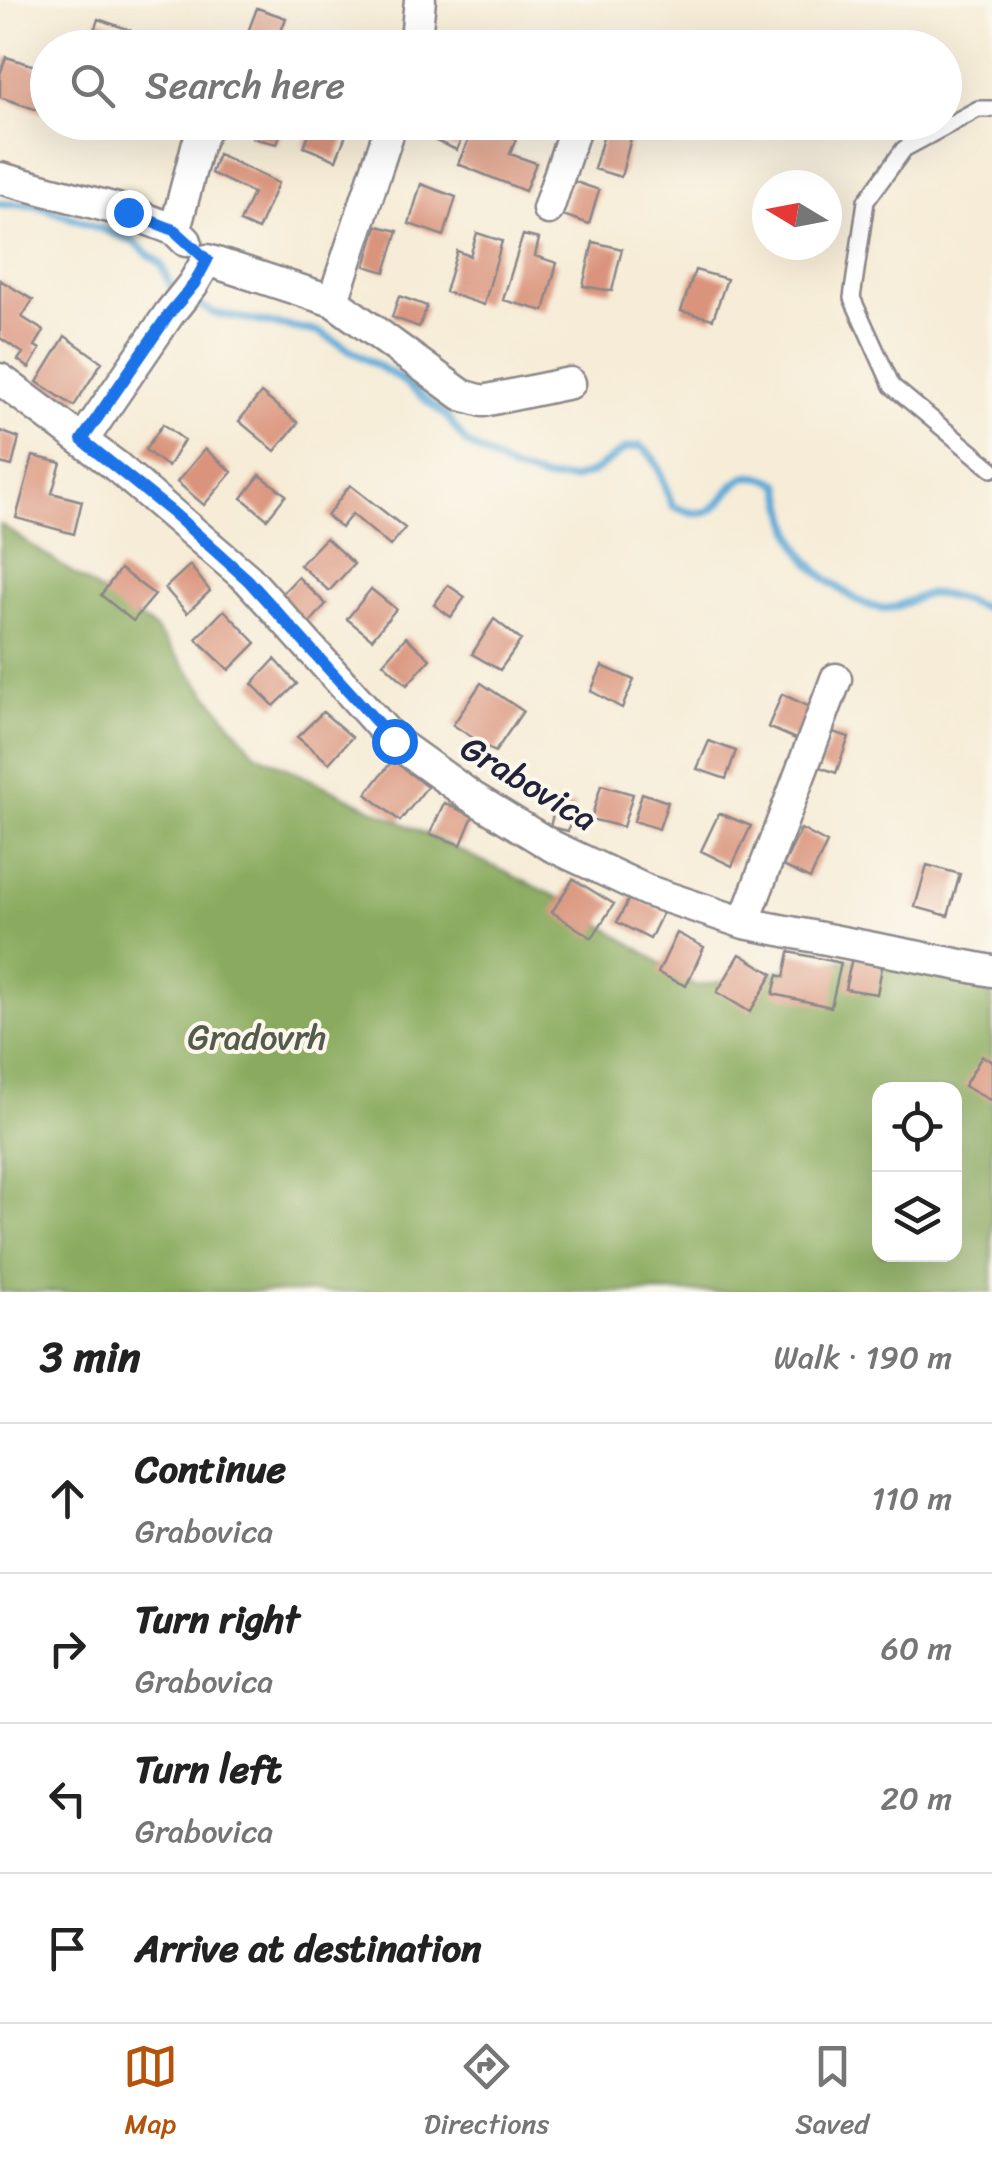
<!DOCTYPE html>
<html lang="en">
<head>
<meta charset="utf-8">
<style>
  body { margin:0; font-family:Sriracha,sans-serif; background:#f6f6f6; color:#222 }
  .controls { position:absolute; right:30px; bottom:30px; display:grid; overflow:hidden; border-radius:20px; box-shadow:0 10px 40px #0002 }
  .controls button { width:90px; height:90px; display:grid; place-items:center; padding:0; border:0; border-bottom:2px solid #e0e0e0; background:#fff; color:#222; font:50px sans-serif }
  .compass { position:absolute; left:752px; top:170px; width:90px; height:90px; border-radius:50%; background:#fff; box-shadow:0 10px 40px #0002; rotate:280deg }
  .stop { position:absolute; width:30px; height:30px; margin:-22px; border:8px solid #1a73e8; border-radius:50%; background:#fff }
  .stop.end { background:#1a73e8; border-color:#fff; box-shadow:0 2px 10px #0008 }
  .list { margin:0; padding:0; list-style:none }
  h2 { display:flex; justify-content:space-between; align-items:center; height:130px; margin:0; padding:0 40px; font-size:42px }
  h2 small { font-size:32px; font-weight:400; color:#767676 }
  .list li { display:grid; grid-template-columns:65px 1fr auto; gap:30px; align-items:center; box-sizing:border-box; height:150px; padding:0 40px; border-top:2px solid #e0e0e0 }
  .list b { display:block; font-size:38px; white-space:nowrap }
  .list p { margin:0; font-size:32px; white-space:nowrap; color:#767676 }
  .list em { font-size:32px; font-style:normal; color:#767676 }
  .icon { flex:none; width:55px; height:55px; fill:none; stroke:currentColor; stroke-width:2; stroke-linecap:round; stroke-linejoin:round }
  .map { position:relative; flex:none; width:992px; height:1292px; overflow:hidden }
  .search { position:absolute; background:#fff; box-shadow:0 10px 40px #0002; left:30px; right:30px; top:30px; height:110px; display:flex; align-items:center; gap:25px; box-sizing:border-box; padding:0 35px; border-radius:55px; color:#767676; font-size:38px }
  .sheet { height:730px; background:#fff }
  nav { display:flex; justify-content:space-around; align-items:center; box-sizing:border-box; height:140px; border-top:2px solid #e0e0e0; background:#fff; font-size:28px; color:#767676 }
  nav a { display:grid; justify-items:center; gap:5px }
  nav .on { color:#b45309 }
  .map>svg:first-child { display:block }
</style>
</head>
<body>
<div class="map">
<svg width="992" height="1292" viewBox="0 0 992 1292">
  <rect width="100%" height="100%" fill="#fbf7ec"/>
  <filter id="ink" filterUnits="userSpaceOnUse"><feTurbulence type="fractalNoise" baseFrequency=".01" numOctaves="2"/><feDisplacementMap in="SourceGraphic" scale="20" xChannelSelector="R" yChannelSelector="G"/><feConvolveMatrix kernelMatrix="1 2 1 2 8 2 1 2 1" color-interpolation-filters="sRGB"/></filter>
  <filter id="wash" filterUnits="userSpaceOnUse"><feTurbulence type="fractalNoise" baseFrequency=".0048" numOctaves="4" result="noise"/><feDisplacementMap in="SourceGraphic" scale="40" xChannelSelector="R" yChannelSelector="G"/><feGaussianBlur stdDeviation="2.25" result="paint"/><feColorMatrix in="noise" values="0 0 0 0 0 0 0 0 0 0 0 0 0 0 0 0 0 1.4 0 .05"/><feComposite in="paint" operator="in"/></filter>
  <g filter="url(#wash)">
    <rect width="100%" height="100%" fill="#f6ecd7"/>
    <!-- forest -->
    <path fill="#8aab5f" stroke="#56664d" stroke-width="2.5" fill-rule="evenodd" d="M0 524 154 628 255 753 564 900 696 986 900 950 992 973V1292H0ZM880 1090H954V1254H880Z"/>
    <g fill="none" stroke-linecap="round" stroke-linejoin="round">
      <!-- stream -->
      <path stroke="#60aad7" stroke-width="8" d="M0 204 37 205 131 240 161 264 171 286 180 292
        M192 300 213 313 319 332 399 378 447 417 466 443 511 469 545 479H574L593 472 625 449 640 446C661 458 662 485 673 506 738 538 715 449 781 485 792 539 797 562 846 593 856 600 869 607 881 608 901 611 913 594 932 594 951 594 974 605 992 610"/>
    </g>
    <g id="blocks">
      <!-- building -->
      <path fill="#da947d" d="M257 8 286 18 275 48H242Z
        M98 19 130 30 124 48H88Z
        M6 57 48 70V99L43 112 0 97V74Z
        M257 122H284L277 144 252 138Z
        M313 122H351L336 160 304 147Z
        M422 122H468L457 150 417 133Z
        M476 122 516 139 510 154 536 163 525 191 458 164Z
        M605 131 631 138 621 177 594 169Z
        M218 154 278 183 258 230 240 222 253 193 211 173Z
        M573 181 599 190 589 224 563 215Z
        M421 184 456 197 444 236 409 224Z
        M377 226 398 231 385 272 365 266Z
        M477 233 502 241 484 305 445 292 457 251 470 256Z
        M523 235 539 239 535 256 557 263 544 311 503 300Z
        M593 242 622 249 612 291 583 286Z
        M695 270 727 279 713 319 681 311Z
        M0 280 33 300 22 317 44 331 35 346 40 349 29 368 18 360 23 353 0 338Z
        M399 296 427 306 419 327 392 317Z
        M65 336 102 362 74 406 37 382Z
        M261 393 298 423 275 451 239 421Z
        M163 424 184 440 168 467 145 450Z
        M0 431 19 438 12 466 0 463Z
        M205 449 232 472 204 505 177 482Z
        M33 456 61 463 52 493 82 501 74 534 16 518Z
        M260 475 286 495 267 519 242 498Z
        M350 485 405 528 390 546 352 514 341 528 327 516Z
        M326 538 354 564 329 591 300 565Z
        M190 565 210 591 187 613 165 588Z
        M120 569 155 595 133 621 101 595Z
        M298 577 326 604 308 625 278 598Z
        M448 585 465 597 451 617 434 605Z
        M371 589 396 609 372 639 347 619Z
        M224 610 256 643 229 670 196 639Z
        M494 619 521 640 500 670 472 654Z
        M406 637 430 659 407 685 383 663Z
        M275 659 297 684 274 706 252 684Z
        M602 666 634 680 622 708 591 691Z
        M481 683 523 711 495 752 453 725Z
        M782 694 812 708 798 740 768 727Z
        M323 712 352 737 329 763 297 737Z
        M833 732 849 737 836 773 820 767Z
        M709 741 736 751 726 779 697 769Z
        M393 760 427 787 400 821 366 794Z
        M601 785 633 794 623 827 591 819Z
        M642 793 668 802 659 829 634 821Z
        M556 802 575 806 568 831 550 827Z
        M444 803 473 816 461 845 430 834Z
        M719 813 751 826 732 866 701 851Z
        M801 829 827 843 810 879 783 866Z
        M927 865 960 874 948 916 915 907Z
        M573 879 614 904 592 938 552 912Z
        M631 895 663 912 650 939 617 922Z
        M677 933 704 947 686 986 658 973Z
        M789 952 841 963 831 1007 773 994 778 975 784 977Z
        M740 954 773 974 750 1012 717 992Z
        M852 958 883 962 877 994 845 989Z
        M982 1056 992 1061V1101L964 1086Z"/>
    </g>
  </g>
  <g filter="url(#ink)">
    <use href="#blocks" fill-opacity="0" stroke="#8c8789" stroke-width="2.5"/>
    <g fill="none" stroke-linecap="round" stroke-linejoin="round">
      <defs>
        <path id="service" d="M992 109H978L904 149 866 201 852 298 892 386 992 469"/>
        <path id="minor" d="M415 48 420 0
          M0 178 128 212 175 230
          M548 209 577 122
          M186 241 175 230 197 146 208 122
          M333 301 392 122
          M0 379 116 466 248 579 394 741 472 797 552 846 648 891 744 923 992 971
          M83 440 169 314 193 284 207 260 333 301 462 395 483 401 570 383
          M744 923 836 679"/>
      </defs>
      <!-- service casing -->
      <use href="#service" stroke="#8c8789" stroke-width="20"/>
      <!-- minor casing -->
      <use href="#minor" stroke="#8c8789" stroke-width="35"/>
      <!-- service -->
      <use href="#service" stroke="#fff" stroke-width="15"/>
      <!-- minor -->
      <use href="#minor" stroke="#fff" stroke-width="30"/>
    </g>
  </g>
  <g fill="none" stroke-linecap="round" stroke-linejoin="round" filter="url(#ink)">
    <!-- route -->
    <path stroke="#1a73e8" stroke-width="12" d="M128 212 174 230 207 260 194 284 169 314 82 440 173 513 248 580 394 741"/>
  </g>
  <g text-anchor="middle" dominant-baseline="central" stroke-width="8" stroke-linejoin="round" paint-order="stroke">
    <!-- street labels -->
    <g font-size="35" fill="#22223b" stroke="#fbf7ec">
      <text transform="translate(529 783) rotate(31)">Grabovica</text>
    </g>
    <!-- park labels -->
    <g font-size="35" fill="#535b4c" stroke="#fbf7ec">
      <text x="257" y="1037">Gradovrh</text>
    </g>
  </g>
</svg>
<div class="controls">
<button><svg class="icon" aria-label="locate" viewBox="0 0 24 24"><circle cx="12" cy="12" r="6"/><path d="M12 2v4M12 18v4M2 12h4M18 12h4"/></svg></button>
<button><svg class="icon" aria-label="layers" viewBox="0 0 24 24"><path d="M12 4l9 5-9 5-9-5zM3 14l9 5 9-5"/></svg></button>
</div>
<svg class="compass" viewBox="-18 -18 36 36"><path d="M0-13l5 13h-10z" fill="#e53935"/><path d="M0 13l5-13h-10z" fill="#767676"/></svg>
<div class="stop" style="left:394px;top:741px"></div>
<div class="stop end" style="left:128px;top:212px"></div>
<div class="search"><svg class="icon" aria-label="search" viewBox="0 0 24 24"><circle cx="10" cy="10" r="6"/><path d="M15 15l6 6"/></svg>Search here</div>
</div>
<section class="sheet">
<h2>3 min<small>Walk · 190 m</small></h2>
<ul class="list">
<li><svg class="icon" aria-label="ahead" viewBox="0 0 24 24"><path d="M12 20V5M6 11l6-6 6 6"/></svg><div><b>Continue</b><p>Grabovica</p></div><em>110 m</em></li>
<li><svg class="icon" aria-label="right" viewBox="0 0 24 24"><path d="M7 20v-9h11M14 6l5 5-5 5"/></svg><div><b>Turn right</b><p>Grabovica</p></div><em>60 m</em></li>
<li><svg class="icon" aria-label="left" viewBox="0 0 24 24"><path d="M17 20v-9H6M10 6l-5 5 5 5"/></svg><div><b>Turn left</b><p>Grabovica</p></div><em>20 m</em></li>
<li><svg class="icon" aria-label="arrive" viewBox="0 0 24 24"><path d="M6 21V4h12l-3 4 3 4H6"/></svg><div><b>Arrive at destination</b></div></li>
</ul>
</section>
<nav>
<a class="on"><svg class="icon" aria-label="map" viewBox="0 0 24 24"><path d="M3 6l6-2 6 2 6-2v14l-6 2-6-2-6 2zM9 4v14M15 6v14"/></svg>Map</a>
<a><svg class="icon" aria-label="directions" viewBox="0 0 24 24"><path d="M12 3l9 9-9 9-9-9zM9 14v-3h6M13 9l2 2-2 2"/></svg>Directions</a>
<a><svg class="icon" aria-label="saved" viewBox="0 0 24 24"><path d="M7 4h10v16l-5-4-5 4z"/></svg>Saved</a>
</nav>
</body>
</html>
